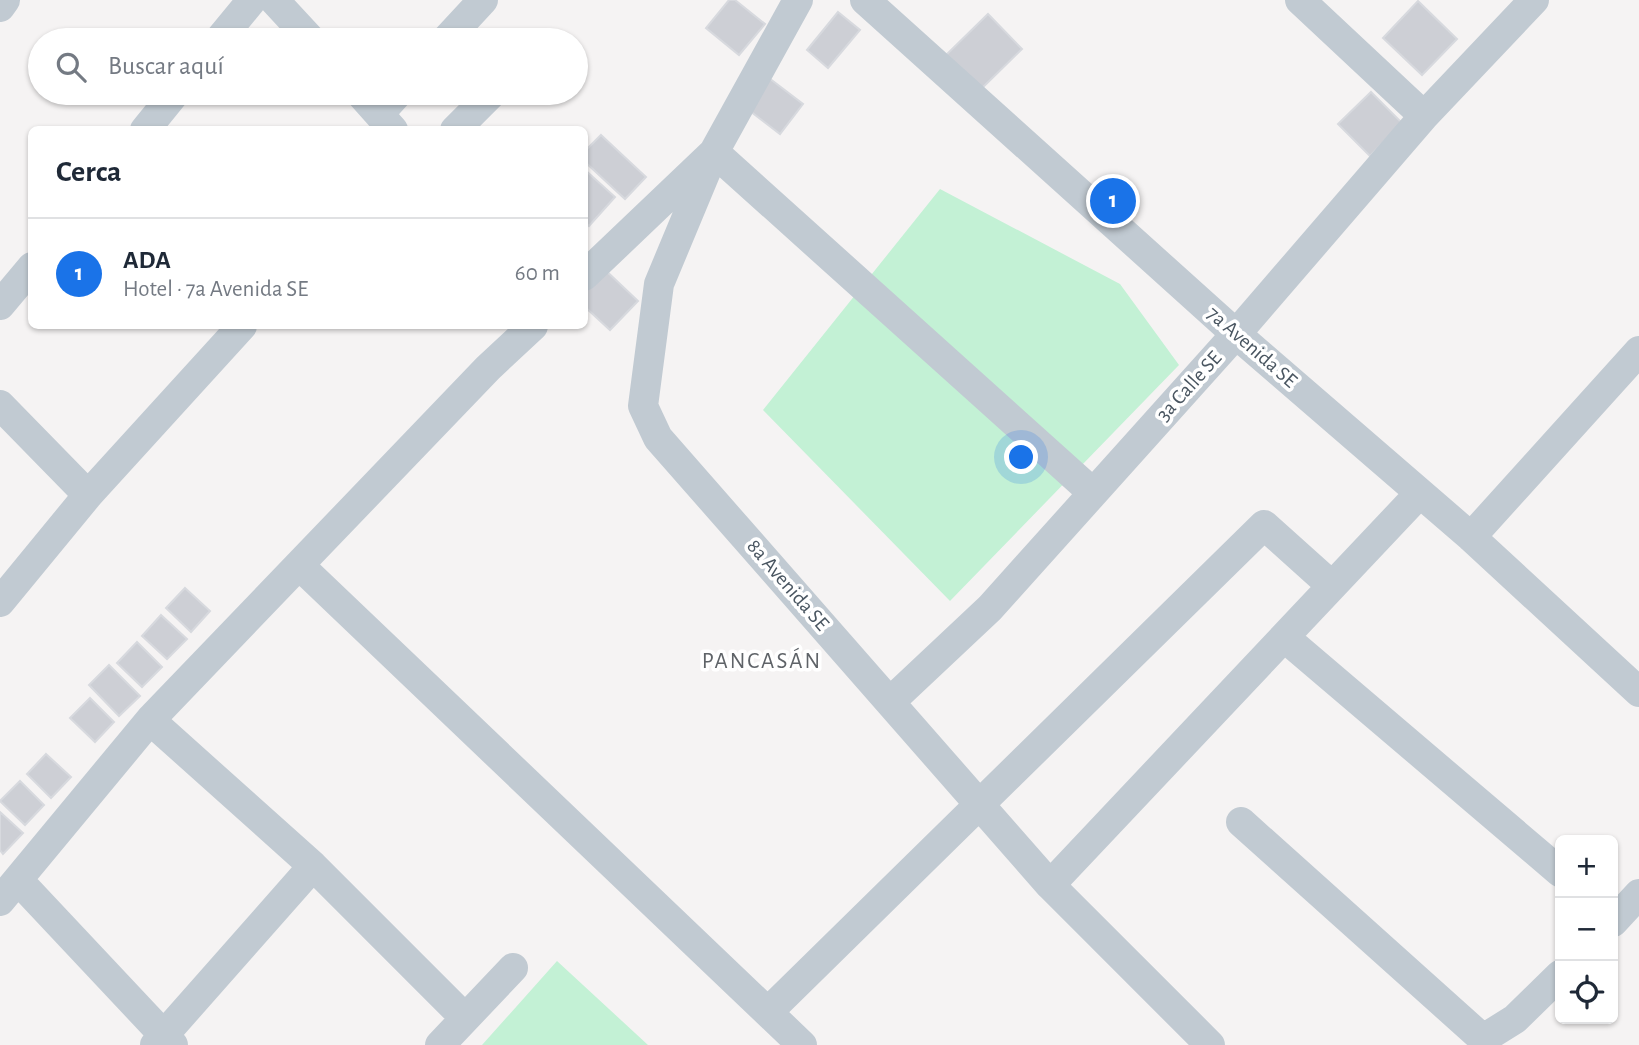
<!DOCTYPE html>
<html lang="es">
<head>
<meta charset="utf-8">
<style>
  body { margin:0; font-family:"Alegreya Sans",sans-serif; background:#f2f2f3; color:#1f2937 }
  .controls { position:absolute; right:21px; bottom:21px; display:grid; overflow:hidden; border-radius:10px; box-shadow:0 2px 5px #0004 }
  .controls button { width:63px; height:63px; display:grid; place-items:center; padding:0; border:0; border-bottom:2px solid #e0e1e3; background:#fff; color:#1f2937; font:35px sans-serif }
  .you { position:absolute; left:1022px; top:458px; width:24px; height:24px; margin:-18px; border:5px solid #fff; border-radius:50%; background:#1a73e8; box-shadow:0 0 0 10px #1a73e833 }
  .badge { display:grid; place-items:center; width:46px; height:46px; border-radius:50%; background:#1a73e8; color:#fff; font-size:23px; font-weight:700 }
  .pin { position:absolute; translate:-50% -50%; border:4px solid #fff; box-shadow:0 2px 7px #0006 }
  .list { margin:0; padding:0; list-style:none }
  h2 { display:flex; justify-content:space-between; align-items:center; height:91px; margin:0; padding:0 28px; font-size:30px }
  h2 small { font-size:23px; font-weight:400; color:#747a83 }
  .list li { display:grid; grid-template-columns:46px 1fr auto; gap:21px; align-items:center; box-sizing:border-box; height:112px; padding:0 28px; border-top:2px solid #e0e1e3 }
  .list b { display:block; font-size:26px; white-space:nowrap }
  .list p { margin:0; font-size:23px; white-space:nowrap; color:#747a83 }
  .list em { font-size:23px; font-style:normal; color:#747a83 }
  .icon { flex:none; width:38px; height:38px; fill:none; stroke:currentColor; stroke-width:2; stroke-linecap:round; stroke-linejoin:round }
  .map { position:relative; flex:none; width:1639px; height:1045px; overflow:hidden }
  .search { position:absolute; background:#fff; box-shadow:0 2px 5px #0004; left:28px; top:28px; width:560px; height:77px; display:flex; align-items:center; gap:18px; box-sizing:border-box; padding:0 24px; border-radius:38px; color:#747a83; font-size:26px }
  .panel { position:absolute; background:#fff; box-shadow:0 2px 5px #0004; left:28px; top:126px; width:560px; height:203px; border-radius:10px }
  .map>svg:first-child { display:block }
</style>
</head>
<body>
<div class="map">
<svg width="1639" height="1045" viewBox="0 0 1639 1045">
  <rect width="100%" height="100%" fill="#f5f3f3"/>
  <!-- green -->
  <path fill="#c3f1d5" d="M940 189 1120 284 1179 365 950 601 763 410Z
    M557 961 648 1045H482Z"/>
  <!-- building -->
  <path fill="#cdcfd5" stroke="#d7d9de" stroke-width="2" d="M729 0H735L765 24 739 55 706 28Z
    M1418 1 1457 39 1422 75 1383 38Z
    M838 12 860 30 828 68 807 50Z
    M988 14 1022 49 978 92 944 57Z
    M765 75 803 104 780 134 742 105Z
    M1371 92 1402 123 1370 156 1338 124Z
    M601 135 646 177 625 199 584 161V152Z
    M584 169 615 197 589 226 584 221Z
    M601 266 638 301 610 330 584 306V283Z
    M185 588 210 611 191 632 166 608Z
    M161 615 187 639 167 659 142 636Z
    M137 642 162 667 142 687 117 663Z
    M109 665 140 696 119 716 89 685Z
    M90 698 114 722 95 742 70 718Z
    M46 754 71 777 51 798 27 774Z
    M20 781 44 805 25 825 0 801Z
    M0 812 23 833 3 854 0 850Z"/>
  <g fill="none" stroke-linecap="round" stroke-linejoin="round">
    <!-- street -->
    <path stroke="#c1cad2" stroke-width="30" d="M274 0 311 40
      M865 0 1236 334 1471 537 1639 692
      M1300 0 1424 116
      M0 7 5 0
      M219 40 252 0
      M446 40 483 0
      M360 93 393 130
      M379 114 398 93
      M145 130 175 93
      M455 130 492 93
      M714 152 659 284 643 406 658 438 1050 885 1210 1045
      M714 152 1092 492
      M584 276 714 152 798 0
      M0 305 32 267
      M0 405 88 495
      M1471 537 1639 351
      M299 565 802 1045
      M0 602 88 495 242 326
      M1284 637 1560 872
      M890 702 990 608 1236 334 1424 116 1534 0
      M150 720 313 866 465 1018
      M1241 822 1483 1039 1515 1019 1560 975
      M18 880 173 1045
      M1050 885 1420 493
      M0 901 150 720 488 368 533 326
      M1613 922 1639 894
      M768 1012 1264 525 1332 586
      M155 1045 313 866
      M440 1045 513 968"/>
  </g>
  <g text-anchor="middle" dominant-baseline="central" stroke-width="7" stroke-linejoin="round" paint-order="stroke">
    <!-- street labels -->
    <g font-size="21" fill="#4a5661" stroke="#fff">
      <text transform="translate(1252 347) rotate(41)">7a Avenida SE</text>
      <text transform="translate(1189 386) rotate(-48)">3a Calle SE</text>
      <text transform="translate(788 585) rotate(49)">8a Avenida SE</text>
    </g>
    <!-- neighbourhood labels -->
    <g font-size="23" letter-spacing="2" fill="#5f6368" stroke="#fff">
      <text x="762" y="661">PANCASÁN</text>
    </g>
  </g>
</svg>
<div class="controls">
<button>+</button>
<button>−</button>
<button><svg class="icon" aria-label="locate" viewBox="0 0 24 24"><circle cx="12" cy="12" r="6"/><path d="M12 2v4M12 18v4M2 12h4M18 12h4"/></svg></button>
</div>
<div class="you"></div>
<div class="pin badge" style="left:1113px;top:201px">1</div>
<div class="search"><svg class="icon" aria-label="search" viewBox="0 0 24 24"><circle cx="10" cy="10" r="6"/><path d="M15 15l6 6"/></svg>Buscar aquí</div>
<section class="panel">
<h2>Cerca<small></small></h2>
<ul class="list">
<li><span class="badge">1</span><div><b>ADA</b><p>Hotel · 7a Avenida SE</p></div><em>60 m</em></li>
</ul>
</section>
</div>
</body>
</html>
